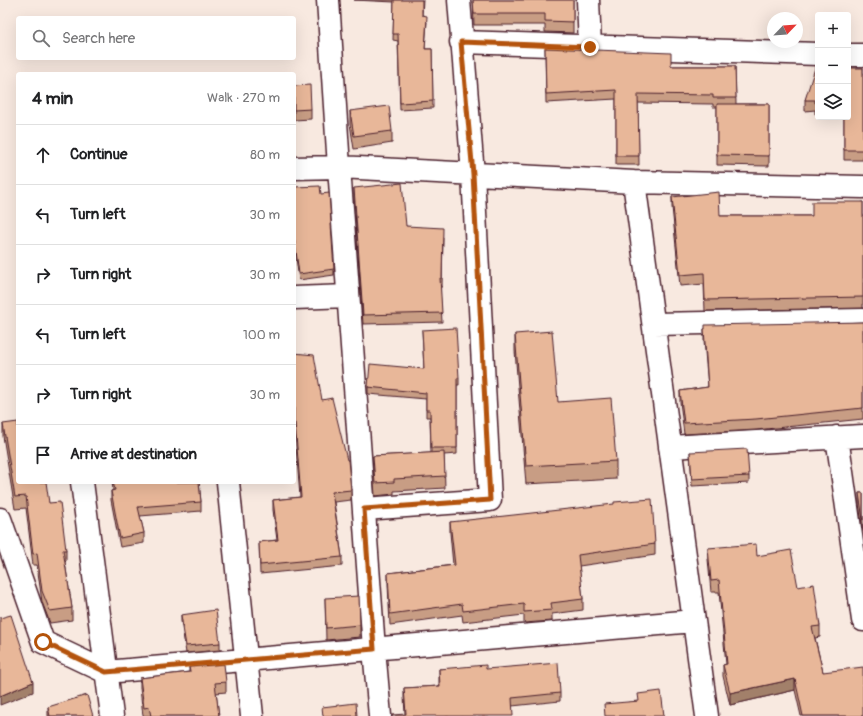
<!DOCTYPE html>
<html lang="en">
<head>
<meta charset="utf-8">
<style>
  body { margin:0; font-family:Pangolin,sans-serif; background:#f2f2f2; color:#202124 }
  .controls { position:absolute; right:12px; top:12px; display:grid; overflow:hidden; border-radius:4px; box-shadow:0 4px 16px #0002 }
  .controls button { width:36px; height:36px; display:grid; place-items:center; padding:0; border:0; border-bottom:1px solid #e0e0e0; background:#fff; color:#202124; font:20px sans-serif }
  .compass { position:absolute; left:767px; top:12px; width:36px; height:36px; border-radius:50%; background:#fff; box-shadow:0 4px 16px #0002; rotate:65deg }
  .stop { position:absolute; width:12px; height:12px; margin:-9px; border:3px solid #b45309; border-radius:50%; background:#fff }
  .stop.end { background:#b45309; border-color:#fff; box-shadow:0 1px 4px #0008 }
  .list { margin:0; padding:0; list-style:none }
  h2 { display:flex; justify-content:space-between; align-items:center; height:52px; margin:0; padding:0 16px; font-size:17px }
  h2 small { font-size:13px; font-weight:400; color:#757577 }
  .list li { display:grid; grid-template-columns:26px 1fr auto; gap:12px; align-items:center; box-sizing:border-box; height:60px; padding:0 16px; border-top:1px solid #e0e0e0 }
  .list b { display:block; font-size:15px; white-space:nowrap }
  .list em { font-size:13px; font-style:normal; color:#757577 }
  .icon { flex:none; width:22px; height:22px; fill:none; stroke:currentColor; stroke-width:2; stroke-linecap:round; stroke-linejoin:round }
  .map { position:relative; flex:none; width:863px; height:716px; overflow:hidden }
  .search { position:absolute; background:#fff; box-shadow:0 4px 16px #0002; left:16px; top:16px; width:280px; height:44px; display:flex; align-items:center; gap:10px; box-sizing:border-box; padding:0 14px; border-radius:4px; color:#757577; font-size:15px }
  .panel { position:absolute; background:#fff; box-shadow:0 4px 16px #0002; left:16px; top:72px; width:280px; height:412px; border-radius:4px }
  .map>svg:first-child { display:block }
</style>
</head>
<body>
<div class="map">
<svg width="863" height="716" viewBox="0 0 863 716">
  <rect width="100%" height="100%" fill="#f8e9e0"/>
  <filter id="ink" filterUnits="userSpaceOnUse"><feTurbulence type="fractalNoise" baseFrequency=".025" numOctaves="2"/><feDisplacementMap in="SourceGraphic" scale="8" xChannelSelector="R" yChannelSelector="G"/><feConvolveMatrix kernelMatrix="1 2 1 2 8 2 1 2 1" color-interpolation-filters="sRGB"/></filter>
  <g filter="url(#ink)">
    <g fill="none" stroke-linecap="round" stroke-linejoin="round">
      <defs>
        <path id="minor" d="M328 0 339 167 374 649 380 716
          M588 0 590 47
          M461 42 818 54
          M848 55H863
          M294 168 339 167 634 182 863 187
          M634 182 707 716
          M294 298 348 296
          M654 324 863 320
          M837 437 863 620
          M670 447 863 436
          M82 482 112 716
          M228 482 252 716
          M364 509 490 500 473 174 459 0
          M0 519 43 642 106 672 694 621"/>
      </defs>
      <!-- minor casing -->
      <use href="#minor" stroke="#4a1f2b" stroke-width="25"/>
      <!-- minor -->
      <use href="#minor" stroke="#fff" stroke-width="22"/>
    </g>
    <!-- wall -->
    <path fill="#c89d84" stroke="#4a1f2b" d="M354 0H423L422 15 427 22 425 49H432L433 108 400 110 398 41 393 40 394 2Z
      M473 0H573V33L545 32V25H474Z
      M545 48 671 66H735L736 104H769V166L717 165V107H713V104L638 103 639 165H616V99L546 103Z
      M818 68V113L815 114V110L805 111V100Z
      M863 68V160H844V117Z
      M294 86 311 109V119L294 120Z
      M350 111 392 131V143L354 149 350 124Z
      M294 187 334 269V275L299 280 294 243Z
      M354 188 406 226 443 237 442 287H440L442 322 363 324 354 197Z
      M672 197 720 216H812L863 202V308L705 311 704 284 680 286 672 207Z
      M863 322V419L756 430 684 434 680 402V391L708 387 704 340V329Z
      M422 330 459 378V385H457V454L444 455 445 488 394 491V494L375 496 373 468V456L431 453 430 417H426V399L368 394V387L424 369Z
      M515 334 558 402 616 461V479L526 484 515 351Z
      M294 353 322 400 351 490V500L334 502 342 557V566L260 574 259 542 277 540 273 510V500L300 497 295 433H294Z
      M3 424 49 503 66 550V561L65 562 72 608V620L50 623 42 602 37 565H33L26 508 15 509 3 436Z
      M690 452 749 476V483L692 486Z
      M112 482H199L201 502V511L140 516 144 533V543L120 547 111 500V491L113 490Z
      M859 493H863V531L859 504Z
      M450 522 655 544V555L579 566 583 599V610L552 614V621L524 623V615L463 622 462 615 390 625 388 584V573L453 565 450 533Z
      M708 548 757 556 798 587 820 626V637L815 638 823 672 863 716H801L795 690 730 705 723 676V665L726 664 719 592H711L708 559Z
      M325 598 360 625V637L326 640Z
      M181 615 220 643V650L186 653 181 621Z
      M189 667 226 682V692L216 693 219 716H143L140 688V678L189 672Z
      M439 669H486L560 693V701L512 706 405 714 404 697V688L439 686Z
      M48 707 93 716H48Z"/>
    <!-- shaded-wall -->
    <path fill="#a2806b" stroke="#4a1f2b" d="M795 679V690L730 705V693Z
      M33 682V692L0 705V696Z"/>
    <!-- building -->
    <path fill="#e8b799" stroke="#4a1f2b" d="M394 0H422V15L427 16 425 49H432L433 101 400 103 398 34H393Z
      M473 0H573V22L545 21V14H474Z
      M545 48 671 53V66H735L736 98H713V95L638 94 639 156H616V90L546 94Z
      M815 68H818V103H815V100H805Z
      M848 68H863V150H844V117H848Z
      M310 85 311 109 294 110V86Z
      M717 104H769V156L717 155Z
      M389 106 392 131 354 136 350 111Z
      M402 183 406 226 443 228 442 278H440L442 313 363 315 354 188Z
      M320 186 321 194 329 193 334 269 299 274 294 236V187Z
      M719 192 720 216H812V202H863V297L705 300 704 273 680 275 672 197Z
      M863 322V408L756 419 684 423 680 391 708 387 704 329H705V325Z
      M456 328 459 378H457V448H431L430 410H426V393L368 387 370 364 424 369 422 330Z
      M552 331 558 402 611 398 616 461 526 466 515 334Z
      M294 353 314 355 322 400 332 398 347 460H348L351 490 332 492 342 557 260 565 259 542 278 540 273 500 301 497 295 423H294Z
      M18 422V482H46L49 503 60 502 66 550H63L72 608 50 611 42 591 37 553 33 554 26 496 15 497 3 424Z
      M747 449 749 476 692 479 690 452Z
      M444 452 445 476 394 479V482L375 483 373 456Z
      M113 482H199L201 502 138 507 144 533 120 538 111 491 115 490Z
      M859 493H863V520Z
      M652 499 655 544 578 555 583 599 551 603 552 610 524 612V604L463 611 462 604 390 614 388 573 455 565 450 522 614 504V502Z
      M756 544 757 556 791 550 798 587 814 584 820 626 812 627 823 672 863 667V716H803L795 679 730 693 723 665 727 664 719 580 711 581 708 548Z
      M359 596 360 625 326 628 325 598Z
      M216 610 220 643 186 646 181 615Z
      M11 615 33 682 0 696V618Z
      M558 663 560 693 512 698 513 716H392V715L406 714 404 688 440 686 439 669 486 665V669Z
      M224 664 226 682 215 683 219 716H151L149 707 144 708 140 678 190 672 189 667Z
      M661 691 664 716H605L604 704 639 701 638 694Z
      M87 695 93 716H50L48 707Z
      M356 703 357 716H323L322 707Z"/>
  </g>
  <g fill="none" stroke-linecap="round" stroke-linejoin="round" filter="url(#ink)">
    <!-- route -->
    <path stroke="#b45309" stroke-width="5" d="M43 642 106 672 374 649 364 509 490 500 473 174 461 42 590 47"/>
  </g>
</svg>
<div class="controls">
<button>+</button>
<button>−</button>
<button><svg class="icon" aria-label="layers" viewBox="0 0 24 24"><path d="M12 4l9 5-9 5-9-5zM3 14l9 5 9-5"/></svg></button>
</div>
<svg class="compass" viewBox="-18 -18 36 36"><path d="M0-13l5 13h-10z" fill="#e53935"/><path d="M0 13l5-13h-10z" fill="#757577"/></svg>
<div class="stop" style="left:43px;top:642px"></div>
<div class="stop end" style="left:590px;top:47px"></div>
<div class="search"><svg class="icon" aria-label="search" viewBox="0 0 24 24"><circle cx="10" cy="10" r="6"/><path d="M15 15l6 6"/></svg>Search here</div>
<section class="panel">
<h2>4 min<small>Walk · 270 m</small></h2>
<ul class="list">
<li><svg class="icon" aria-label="ahead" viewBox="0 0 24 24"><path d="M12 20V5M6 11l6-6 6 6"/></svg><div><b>Continue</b></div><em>80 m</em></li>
<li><svg class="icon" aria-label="left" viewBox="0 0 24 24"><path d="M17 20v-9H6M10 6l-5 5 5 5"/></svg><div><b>Turn left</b></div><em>30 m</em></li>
<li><svg class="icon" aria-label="right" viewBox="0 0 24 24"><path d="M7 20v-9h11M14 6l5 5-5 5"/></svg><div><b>Turn right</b></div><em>30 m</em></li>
<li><svg class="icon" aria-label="left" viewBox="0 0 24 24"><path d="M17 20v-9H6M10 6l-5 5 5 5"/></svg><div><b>Turn left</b></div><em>100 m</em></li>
<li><svg class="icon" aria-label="right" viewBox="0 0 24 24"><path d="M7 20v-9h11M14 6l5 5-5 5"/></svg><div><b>Turn right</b></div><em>30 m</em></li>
<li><svg class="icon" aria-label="arrive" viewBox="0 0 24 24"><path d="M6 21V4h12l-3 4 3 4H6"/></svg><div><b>Arrive at destination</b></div></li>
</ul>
</section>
</div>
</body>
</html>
